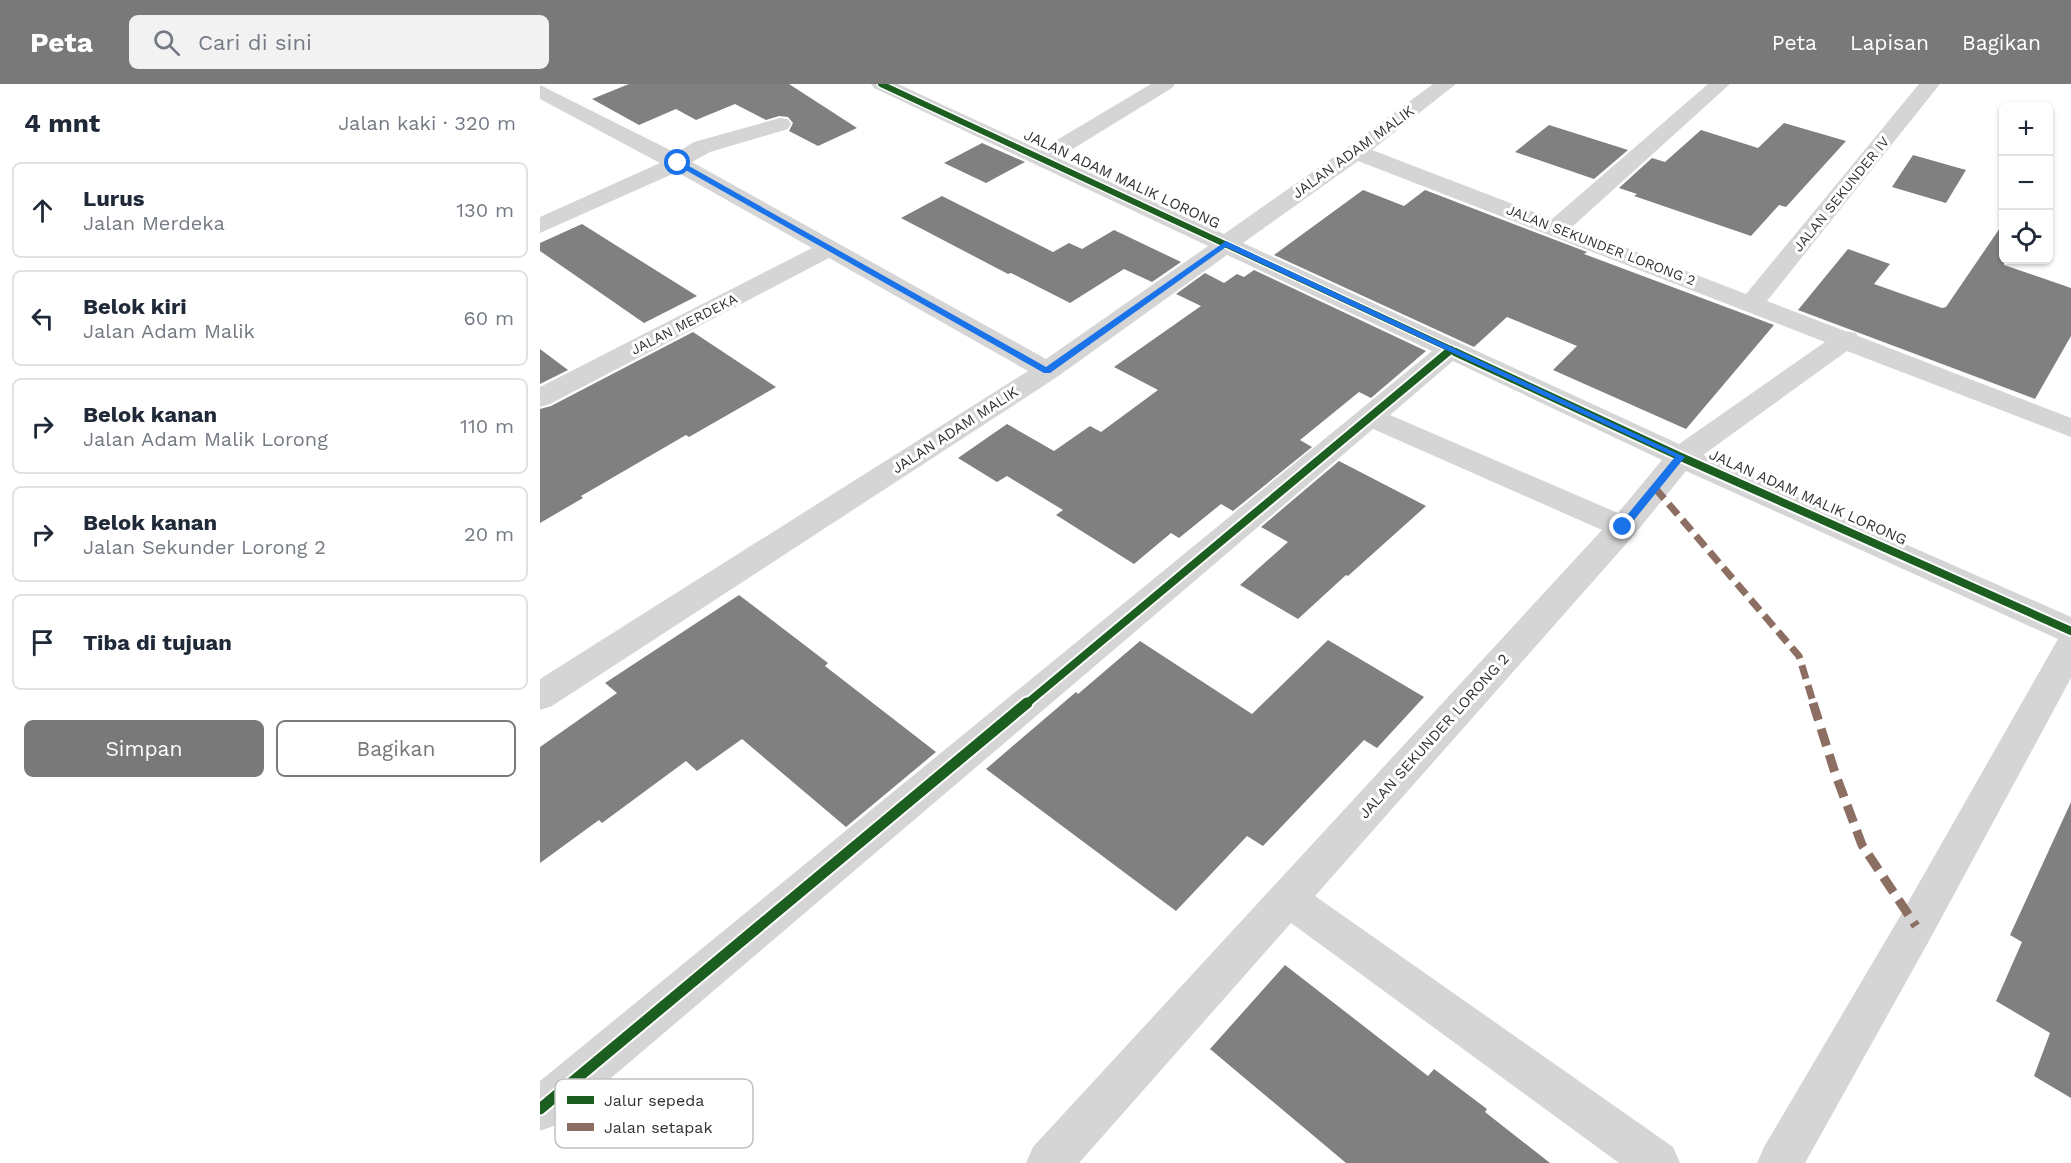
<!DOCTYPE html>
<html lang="id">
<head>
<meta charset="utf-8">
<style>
  body { margin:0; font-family:"Work Sans",sans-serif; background:#f2f2f3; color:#1f2937 }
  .controls { position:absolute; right:18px; top:18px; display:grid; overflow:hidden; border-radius:9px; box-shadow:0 2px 4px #0004 }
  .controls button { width:54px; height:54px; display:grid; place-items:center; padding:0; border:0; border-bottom:2px solid #e0e1e3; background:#fff; color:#1f2937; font:30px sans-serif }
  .stop { position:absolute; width:18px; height:18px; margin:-14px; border:4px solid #1a73e8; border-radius:50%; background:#fff }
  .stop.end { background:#1a73e8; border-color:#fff; box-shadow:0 2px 6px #0008 }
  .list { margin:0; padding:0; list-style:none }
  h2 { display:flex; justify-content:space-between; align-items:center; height:78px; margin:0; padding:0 24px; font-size:26px }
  h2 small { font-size:20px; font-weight:400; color:#747a83 }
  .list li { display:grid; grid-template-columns:39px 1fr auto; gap:18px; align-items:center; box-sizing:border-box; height:96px; margin:0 12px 12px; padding:0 12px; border:2px solid #e0e1e3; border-radius:9px }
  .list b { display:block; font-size:22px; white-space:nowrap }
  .list p { margin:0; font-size:20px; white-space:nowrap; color:#747a83 }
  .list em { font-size:20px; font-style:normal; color:#747a83 }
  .actions { display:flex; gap:12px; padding:18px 24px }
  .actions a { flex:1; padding:14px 0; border:2px solid #797979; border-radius:9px; text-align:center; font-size:21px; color:#797979 }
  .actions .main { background:#797979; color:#fff }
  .icon { flex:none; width:33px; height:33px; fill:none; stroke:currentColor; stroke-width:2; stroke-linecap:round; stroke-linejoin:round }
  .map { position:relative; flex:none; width:1531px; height:1079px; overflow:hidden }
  header { display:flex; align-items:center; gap:36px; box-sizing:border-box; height:84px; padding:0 30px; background:#797979; color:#fff }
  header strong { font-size:28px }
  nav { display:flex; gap:33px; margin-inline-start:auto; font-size:21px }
  .search { width:420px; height:54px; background:#f2f2f3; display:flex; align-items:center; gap:15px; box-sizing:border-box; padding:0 21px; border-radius:9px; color:#747a83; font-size:22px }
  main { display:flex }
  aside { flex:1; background:#fff }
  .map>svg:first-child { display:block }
</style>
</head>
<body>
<header>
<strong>Peta</strong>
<div class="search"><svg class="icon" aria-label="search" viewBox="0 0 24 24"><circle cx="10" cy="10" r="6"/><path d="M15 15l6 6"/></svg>Cari di sini</div>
<nav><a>Peta</a><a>Lapisan</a><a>Bagikan</a></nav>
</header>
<main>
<aside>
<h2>4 mnt<small>Jalan kaki · 320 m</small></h2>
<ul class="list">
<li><svg class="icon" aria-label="ahead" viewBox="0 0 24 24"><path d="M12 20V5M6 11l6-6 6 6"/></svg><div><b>Lurus</b><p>Jalan Merdeka</p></div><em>130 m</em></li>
<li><svg class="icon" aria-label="left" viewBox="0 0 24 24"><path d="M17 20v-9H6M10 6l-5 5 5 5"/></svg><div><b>Belok kiri</b><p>Jalan Adam Malik</p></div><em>60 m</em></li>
<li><svg class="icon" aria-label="right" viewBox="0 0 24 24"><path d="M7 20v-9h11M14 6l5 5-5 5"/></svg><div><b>Belok kanan</b><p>Jalan Adam Malik Lorong</p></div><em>110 m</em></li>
<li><svg class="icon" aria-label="right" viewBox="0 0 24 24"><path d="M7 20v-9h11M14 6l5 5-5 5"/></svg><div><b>Belok kanan</b><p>Jalan Sekunder Lorong 2</p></div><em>20 m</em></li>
<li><svg class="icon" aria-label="arrive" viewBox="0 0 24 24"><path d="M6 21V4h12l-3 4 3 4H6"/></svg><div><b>Tiba di tujuan</b></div></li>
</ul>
<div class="actions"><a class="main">Simpan</a><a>Bagikan</a></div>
</aside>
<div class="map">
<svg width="1531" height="1079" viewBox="0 0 1531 1079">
  <rect width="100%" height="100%" fill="#fff"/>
  <!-- building -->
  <path fill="#808080" d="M89 0H249L317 44 278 62 249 47 253 39 248 33 239 32 226 36 195 20 156 36 136 25 99 41 52 15Z
    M1244 39 1306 57 1246 123 1239 121 1211 152 1094 112 1097 110 1079 104 1112 74 1125 78 1161 46 1218 64Z
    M1009 41 1088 66 1054 95 975 68Z
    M442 59 485 78 446 99 404 79Z
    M1373 71 1426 86 1406 119 1352 103Z
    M823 106 864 122 885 106 1047 168 1044 170 1234 241 1146 345 1013 286 1037 262 967 233 934 263 734 171Z
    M402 112 513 168 529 159 542 165 574 146 641 178 612 198 584 185 530 219 471 189 468 190 361 134Z
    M1464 138V181L1531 204V252L1495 315 1258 226 1308 165 1350 180 1334 200 1402 224 1406 223Z
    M42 140 93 172 157 212 104 239 0 167V159Z
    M714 186 886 267 831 314 819 308 760 356 772 363 693 427 681 420 639 454 631 449 594 480 516 431 523 426 467 392 457 398 418 374 467 340 514 367 550 342 561 348 618 306 574 283 661 222 636 210 665 189 684 199 697 190 704 193Z
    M153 248 236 303 149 353 146 351 41 412 43 414 0 439V325L11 322Z
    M0 265 28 286 0 300Z
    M799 377 886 422 808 492 806 491 758 535 700 501 748 458 721 443Z
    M199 511 288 579 285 582 396 668 306 743 202 655 157 687 146 677 62 739 59 736 0 779V663L77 609 65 599Z
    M788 556 884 613 837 664 824 656 723 762 707 752 636 827 446 685 536 608 538 610 600 557 712 630Z
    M1531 718V1014L1494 992 1510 949 1456 917 1482 858 1470 851Z
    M745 881 888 992 894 985 947 1025 945 1028 1010 1079H806L670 965Z"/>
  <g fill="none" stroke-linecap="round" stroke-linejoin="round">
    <!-- minor -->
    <path fill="#d5d5d5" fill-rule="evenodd" d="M331 0H358L500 66 611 0H635L632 4 518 74 684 150 808 63 893 0H916L832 66 1012 135 1168 0H1190L1032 143 1206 210 1379 0H1400L1227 217 1305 247 1316 249 1318 252 1531 334V353L1307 267 1163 371 1531 533V594L1390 855 1265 1079H1217L1224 1063 1362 829 1518 555 1146 387 1094 451 775 812 1133 1063 1140 1079H1079L751 839 539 1079H486L493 1063 1062 446 833 345 16 1041 0 1047V997L892 267 687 171 517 293 12 622 0 626V595L488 287 289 174 10 320 0 323V303L272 164 137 88 0 149V133L120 79 0 15V1L136 69 154 58 240 34 248 35 251 40 248 45 170 68 152 78 506 275 668 162 334 4ZM818 77 1285 258 1139 360 703 159ZM913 277 1122 376 1078 429 850 331Z"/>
    <!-- quiet-far1 -->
    <path stroke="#8d6e63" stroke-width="7" stroke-dasharray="14 7" stroke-linecap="butt" d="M1115 404 1259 572 1274 621"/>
    <!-- quiet -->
    <path stroke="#8d6e63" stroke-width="9" stroke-dasharray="18 9" stroke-linecap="butt" d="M1273 619 1295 689 1322 761 1376 842"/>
    <defs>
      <path id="cycleway-far2" d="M341 0 919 269
        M906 269 911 265"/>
      <path id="cycleway-far1" d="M915 268 1141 373 1531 547
        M485 621 908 268"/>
      <path id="cycleway" d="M0 1025 487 619"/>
    </defs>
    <!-- cycleway-far2 casing -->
    <use href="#cycleway-far2" stroke="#fff" stroke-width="9"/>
    <!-- cycleway-far1 casing -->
    <use href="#cycleway-far1" stroke="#fff" stroke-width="12"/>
    <!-- cycleway casing -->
    <use href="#cycleway" stroke="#fff" stroke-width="15"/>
    <!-- cycleway-far2 -->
    <use href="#cycleway-far2" stroke="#1b5e20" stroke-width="6"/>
    <!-- cycleway-far1 -->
    <use href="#cycleway-far1" stroke="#1b5e20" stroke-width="8"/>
    <!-- cycleway -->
    <use href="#cycleway" stroke="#1b5e20" stroke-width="11"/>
  </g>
  <!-- route -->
  <path fill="#1a73e8" d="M135 77H140L506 283 686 157 1145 373 1086 446H1079V441L1135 373 686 163 510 289H504L135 80Z"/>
  <g text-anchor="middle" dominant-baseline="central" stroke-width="6" stroke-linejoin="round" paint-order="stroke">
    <!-- far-street labels -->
    <g font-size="14" fill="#313131" stroke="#fff">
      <text transform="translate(1301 110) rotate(-51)">JALAN SEKUNDER IV</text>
      <text transform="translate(1061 161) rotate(21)">JALAN SEKUNDER LORONG 2</text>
      <text transform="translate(144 240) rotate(-27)">JALAN MERDEKA</text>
    </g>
    <!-- street labels -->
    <g font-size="15" fill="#313131" stroke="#fff">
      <text transform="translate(813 68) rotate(-36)">JALAN ADAM MALIK</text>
      <text transform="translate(582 95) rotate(25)">JALAN ADAM MALIK LORONG</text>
      <text transform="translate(415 346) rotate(-33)">JALAN ADAM MALIK</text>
      <text transform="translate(1268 413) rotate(24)">JALAN ADAM MALIK LORONG</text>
      <text transform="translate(894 652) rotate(-48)">JALAN SEKUNDER LORONG 2</text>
    </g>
  </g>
  <!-- legend -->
  <rect x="15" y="995" width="198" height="69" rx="9" fill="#fff" stroke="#c1c1c1" stroke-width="1.5"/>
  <rect x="27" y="1012" width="27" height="8" fill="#1b5e20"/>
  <rect x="27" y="1039" width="27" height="8" fill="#8d6e63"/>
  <g font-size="16" fill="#313131">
    <text x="64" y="1022">Jalur sepeda</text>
    <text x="64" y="1049">Jalan setapak</text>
  </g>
</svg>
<div class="controls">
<button>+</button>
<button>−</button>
<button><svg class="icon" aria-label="locate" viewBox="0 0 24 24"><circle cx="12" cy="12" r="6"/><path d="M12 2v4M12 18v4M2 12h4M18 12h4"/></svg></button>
</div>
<div class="stop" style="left:138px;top:79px"></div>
<div class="stop end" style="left:1083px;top:443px"></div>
</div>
</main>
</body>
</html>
